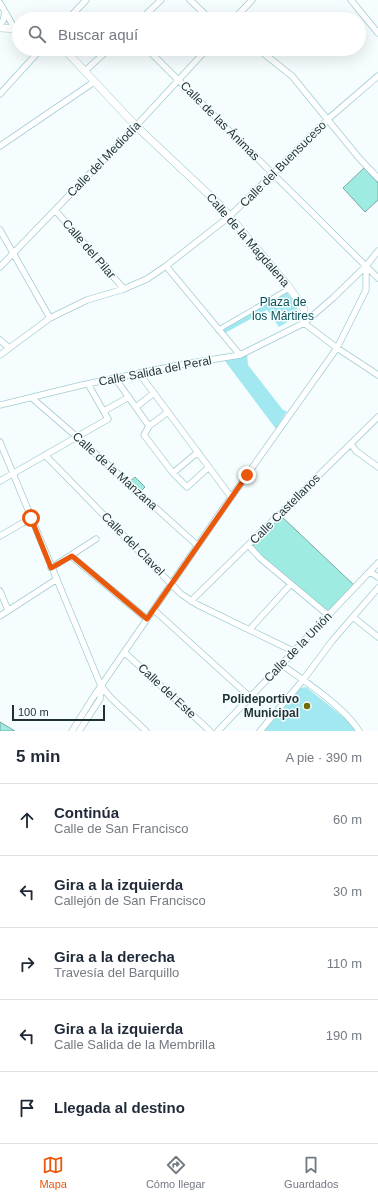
<!DOCTYPE html>
<html lang="es">
<head>
<meta charset="utf-8">
<style>
  body { margin:0; font-family:Helvetica,sans-serif; background:#f2f2f3; color:#1f2937 }
  .scale { position:absolute; left:12px; bottom:10px; width:93px; box-sizing:border-box; padding-left:4px; border:2px solid #1f3133; border-top:0; font-size:11px; line-height:14px; white-space:nowrap; color:#1f3133; -webkit-text-stroke:3px #f5fdfe; paint-order:stroke }
  .stop { position:absolute; width:12px; height:12px; margin:-9px; border:3px solid #ea580c; border-radius:50%; background:#fff }
  .stop.end { background:#ea580c; border-color:#fff; box-shadow:0 1px 4px #0008 }
  .list { margin:0; padding:0; list-style:none }
  h2 { display:flex; justify-content:space-between; align-items:center; height:52px; margin:0; padding:0 16px; font-size:17px }
  h2 small { font-size:13px; font-weight:400; color:#747a83 }
  .list li { display:grid; grid-template-columns:26px 1fr auto; gap:12px; align-items:center; box-sizing:border-box; height:72px; padding:0 16px; border-top:1px solid #e0e1e3 }
  .list b { display:block; font-size:15px; white-space:nowrap }
  .list p { margin:0; font-size:13px; white-space:nowrap; color:#747a83 }
  .list em { font-size:13px; font-style:normal; color:#747a83 }
  .icon { flex:none; width:22px; height:22px; fill:none; stroke:currentColor; stroke-width:2; stroke-linecap:round; stroke-linejoin:round }
  .map { position:relative; flex:none; width:378px; height:731px; overflow:hidden }
  .search { position:absolute; background:#fff; box-shadow:0 4px 16px #0002; left:12px; right:12px; top:12px; height:44px; display:flex; align-items:center; gap:10px; box-sizing:border-box; padding:0 14px; border-radius:22px; color:#747a83; font-size:15px }
  .sheet { height:412px; background:#fff }
  nav { display:flex; justify-content:space-around; align-items:center; box-sizing:border-box; height:56px; border-top:1px solid #e0e1e3; background:#fff; font-size:11px; color:#747a83 }
  nav a { display:grid; justify-items:center; gap:2px }
  nav .on { color:#ea580c }
  .map>svg:first-child { display:block }
</style>
</head>
<body>
<div class="map">
<svg width="378" height="731" viewBox="0 0 378 731">
  <rect width="100%" height="100%" fill="#f5fdfe"/>
  <!-- green -->
  <path fill="#a1e8f1" d="M286 291C291 298 300 307 297 316L279 327 267 310 225 333 220 326Z
    M247 354 248 365 283 410 287 411 276 429 225 361Z
    M306 687 352 724 357 731H263L300 688Z"/>
  <!-- building -->
  <path fill="#9eebe1" stroke="#7da8a2" d="M364 168 378 183V200L365 212 343 188Z
    M135 477 145 487 140 492 129 482Z
    M279 514 356 587 328 615 251 548Z
    M0 722 15 731H0Z"/>
  <g fill="none" stroke-linecap="round" stroke-linejoin="round">
    <defs>
      <path id="pedestrian" d="M218 330 290 288"/>
      <path id="minor" d="M190 0 208 17 213 19
        M351 0 378 33
        M0 3 15 29
        M68 19 86 0
        M141 19 161 0
        M234 19 252 0
        M0 24 3 21 5 12
        M147 49 378 278
        M258 49 292 76 359 158 378 178
        M85 71 109 49
        M0 94 41 49
        M0 146 94 82
        M55 210 124 289
        M0 230 50 318
        M166 266 240 355
        M0 267 136 126 207 49
        M304 323 337 348 378 375
        M0 340 9 348
        M0 355 50 318 87 300 124 289 147 279 166 266 230 216 328 119 378 76
        M139 373 231 497
        M115 378 149 426 168 412
        M32 398 77 437 197 545
        M0 405 82 385 179 365 240 355 304 323 333 298 366 266 378 251
        M136 407 154 393
        M104 411 129 397
        M149 426 144 435 173 473 187 487 209 467
        M0 442 101 686 111 698 146 731
        M351 444 356 451 378 467
        M45 455 181 594 198 605 295 652
        M173 473 198 452
        M0 481 108 419 88 384
        M0 536 31 518
        M248 545 260 558 328 615
        M71 556 147 619
        M51 568 96 539
        M370 572 378 577
        M0 591 8 610
        M191 601 378 417
        M154 610 250 697
        M0 616 57 579
        M353 617 378 637
        M250 629 291 584
        M124 652 210 731
        M282 665C305 681 345 708 359 731
        M72 731 94 696 220 513 337 348 366 290V266
        M79 731 100 699 101 688
        M218 731 378 563
        M260 731 303 680 332 641 378 588"/>
      <path id="tertiary" d="M0 28 19 29
        M64 49 136 126 221 206 289 287 304 309V323"/>
    </defs>
    <!-- pedestrian casing -->
    <use href="#pedestrian" stroke="#a1cdd3" stroke-width="5.5"/>
    <!-- minor casing -->
    <use href="#minor" stroke="#a1cdd3" stroke-width="7"/>
    <!-- tertiary casing -->
    <use href="#tertiary" stroke="#a1cdd3" stroke-width="8"/>
    <!-- pedestrian -->
    <use href="#pedestrian" stroke="#fff" stroke-width="4"/>
    <!-- minor -->
    <use href="#minor" stroke="#fff" stroke-width="5.5"/>
    <!-- tertiary -->
    <use href="#tertiary" stroke="#fff" stroke-width="7"/>
  </g>
  <g fill="none" stroke-linecap="round" stroke-linejoin="round">
    <!-- route -->
    <path stroke="#ea580c" stroke-width="5" d="M31 518 51 568 72 556 147 619 247 475"/>
  </g>
  <!-- markers -->
  <circle fill="#6f6c09" stroke="#f5fdfe" stroke-width="1.5" cx="307" cy="706" r="4"/>
  <g text-anchor="middle" dominant-baseline="central" stroke-width="3" stroke-linejoin="round" paint-order="stroke">
    <!-- street labels -->
    <g font-size="12" fill="#1f3133" stroke="#f5fdfe">
      <text transform="translate(220 121) rotate(45)">Calle de las Ánimas</text>
      <text transform="translate(104 159) rotate(-46)">Calle del Mediodía</text>
      <text transform="translate(283 164) rotate(-45)">Calle del Buensuceso</text>
      <text transform="translate(248 240) rotate(49)">Calle de la Magdalena</text>
      <text transform="translate(89 249) rotate(49)">Calle del Pilar</text>
      <text transform="translate(155 371) rotate(-11)">Calle Salida del Peral</text>
      <text transform="translate(115 471) rotate(42)">Calle de la Manzana</text>
      <text transform="translate(285 509) rotate(-45)">Calle Castellanos</text>
      <text transform="translate(133 544) rotate(45)">Calle del Clavel</text>
      <text transform="translate(298 647) rotate(-46)">Calle de la Unión</text>
      <text transform="translate(167 691) rotate(43)">Calle del Este</text>
    </g>
    <!-- park labels -->
    <g font-size="12" fill="#0a5057" stroke="#f5fdfe">
      <text x="283" y="302">Plaza de<tspan x="283" dy="14">los Mártires</tspan></text>
    </g>
    <!-- poi labels -->
    <g font-size="12" font-weight="bold" fill="#1f3133" stroke="#f5fdfe" text-anchor="end">
      <text x="299" y="699">Polideportivo<tspan x="299" dy="14">Municipal</tspan></text>
    </g>
  </g>
</svg>
<div class="scale">100 m</div>
<div class="stop" style="left:31px;top:518px"></div>
<div class="stop end" style="left:247px;top:475px"></div>
<div class="search"><svg class="icon" aria-label="search" viewBox="0 0 24 24"><circle cx="10" cy="10" r="6"/><path d="M15 15l6 6"/></svg>Buscar aquí</div>
</div>
<section class="sheet">
<h2>5 min<small>A pie · 390 m</small></h2>
<ul class="list">
<li><svg class="icon" aria-label="ahead" viewBox="0 0 24 24"><path d="M12 20V5M6 11l6-6 6 6"/></svg><div><b>Continúa</b><p>Calle de San Francisco</p></div><em>60 m</em></li>
<li><svg class="icon" aria-label="left" viewBox="0 0 24 24"><path d="M17 20v-9H6M10 6l-5 5 5 5"/></svg><div><b>Gira a la izquierda</b><p>Callejón de San Francisco</p></div><em>30 m</em></li>
<li><svg class="icon" aria-label="right" viewBox="0 0 24 24"><path d="M7 20v-9h11M14 6l5 5-5 5"/></svg><div><b>Gira a la derecha</b><p>Travesía del Barquillo</p></div><em>110 m</em></li>
<li><svg class="icon" aria-label="left" viewBox="0 0 24 24"><path d="M17 20v-9H6M10 6l-5 5 5 5"/></svg><div><b>Gira a la izquierda</b><p>Calle Salida de la Membrilla</p></div><em>190 m</em></li>
<li><svg class="icon" aria-label="arrive" viewBox="0 0 24 24"><path d="M6 21V4h12l-3 4 3 4H6"/></svg><div><b>Llegada al destino</b></div></li>
</ul>
</section>
<nav>
<a class="on"><svg class="icon" aria-label="map" viewBox="0 0 24 24"><path d="M3 6l6-2 6 2 6-2v14l-6 2-6-2-6 2zM9 4v14M15 6v14"/></svg>Mapa</a>
<a><svg class="icon" aria-label="directions" viewBox="0 0 24 24"><path d="M12 3l9 9-9 9-9-9zM9 14v-3h6M13 9l2 2-2 2"/></svg>Cómo llegar</a>
<a><svg class="icon" aria-label="saved" viewBox="0 0 24 24"><path d="M7 4h10v16l-5-4-5 4z"/></svg>Guardados</a>
</nav>
</body>
</html>
